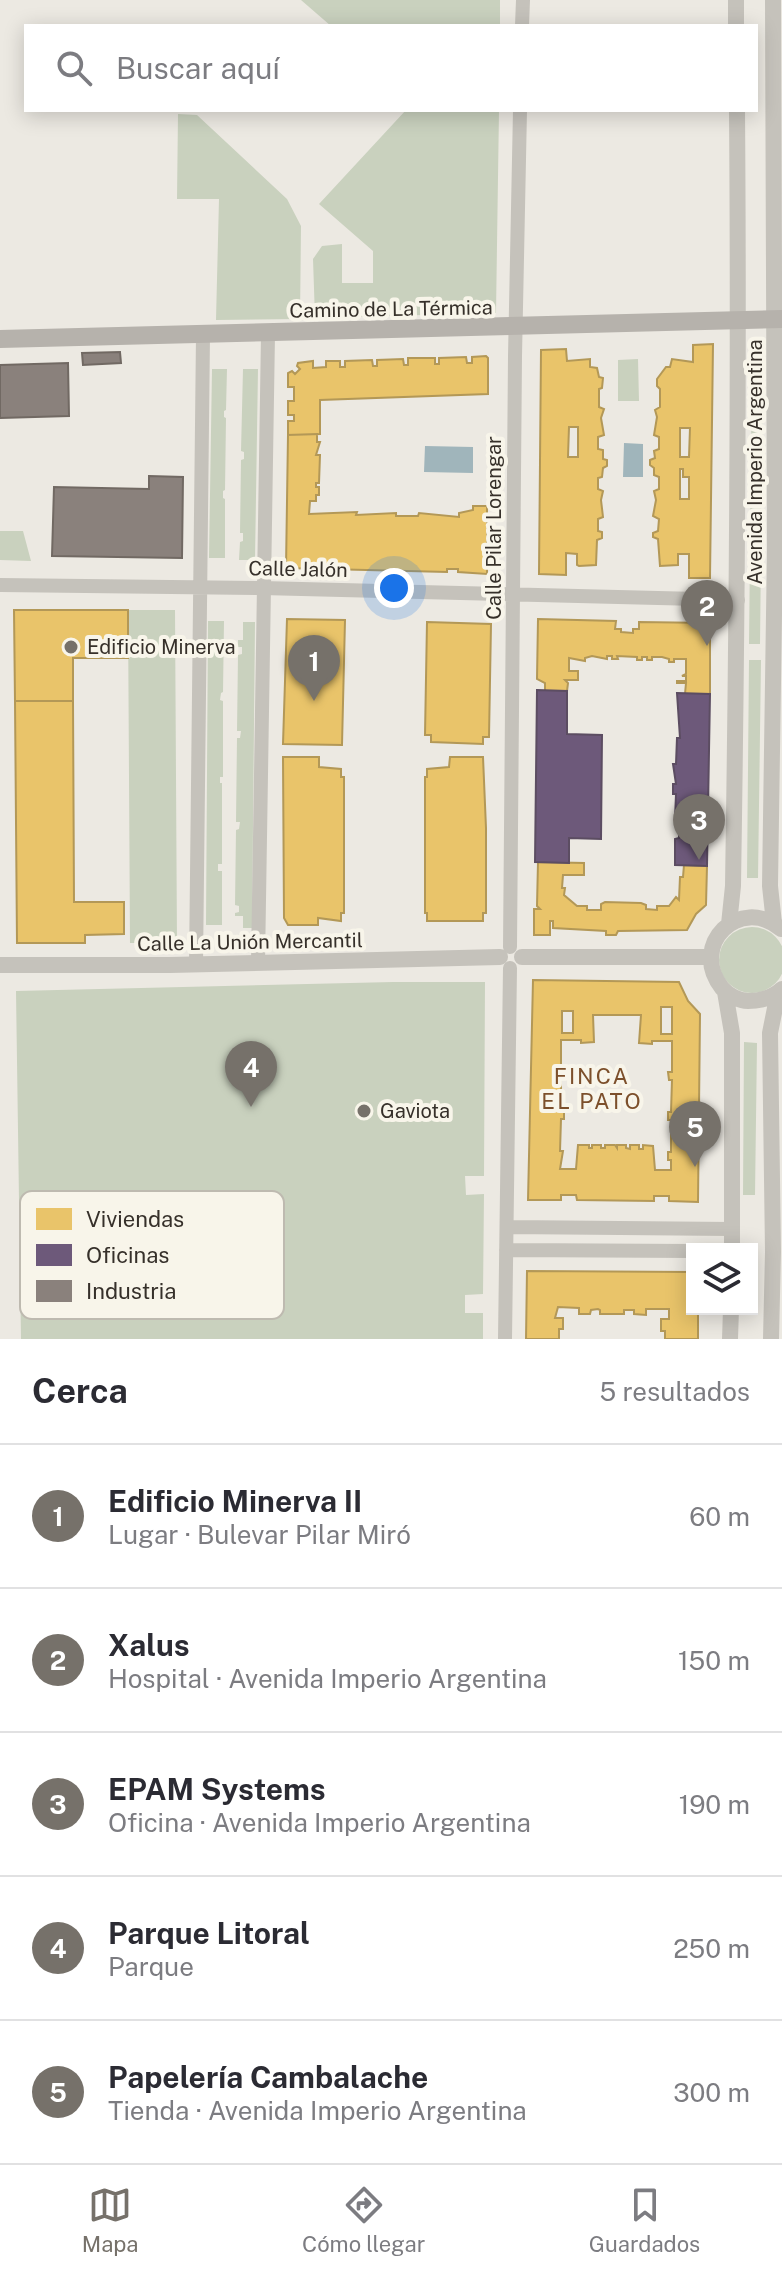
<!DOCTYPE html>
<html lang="es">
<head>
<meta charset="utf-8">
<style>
  body { margin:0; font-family:"Public Sans",sans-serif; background:#f2f2f3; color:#2b2b33 }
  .controls { position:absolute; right:24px; bottom:24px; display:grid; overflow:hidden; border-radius:0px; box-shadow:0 4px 20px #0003 }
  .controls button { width:72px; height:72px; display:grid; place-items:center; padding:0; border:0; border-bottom:2px solid #e1e1e2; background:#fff; color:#2b2b33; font:40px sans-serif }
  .you { position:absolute; left:394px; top:588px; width:28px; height:28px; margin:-20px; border:6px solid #fff; border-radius:50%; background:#1a73e8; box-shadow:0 0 0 12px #1a73e833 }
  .badge { display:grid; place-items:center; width:52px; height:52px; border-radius:50%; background:#76716a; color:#fff; font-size:26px; font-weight:700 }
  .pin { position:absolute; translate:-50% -66px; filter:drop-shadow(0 2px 4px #0008) }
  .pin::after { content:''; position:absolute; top:42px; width:28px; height:24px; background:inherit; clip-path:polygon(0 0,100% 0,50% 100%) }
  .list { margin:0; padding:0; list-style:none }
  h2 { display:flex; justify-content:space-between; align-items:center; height:104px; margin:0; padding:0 32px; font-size:34px }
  h2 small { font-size:26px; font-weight:400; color:#7c7c81 }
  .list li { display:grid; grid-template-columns:52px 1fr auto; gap:24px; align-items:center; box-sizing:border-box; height:144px; padding:0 32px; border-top:2px solid #e1e1e2 }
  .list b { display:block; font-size:30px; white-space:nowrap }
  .list p { margin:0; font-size:26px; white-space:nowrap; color:#7c7c81 }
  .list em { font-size:26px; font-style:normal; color:#7c7c81 }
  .icon { flex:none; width:44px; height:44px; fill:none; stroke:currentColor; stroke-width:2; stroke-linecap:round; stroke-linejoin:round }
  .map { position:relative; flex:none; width:782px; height:1339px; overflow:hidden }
  .search { position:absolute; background:#fff; box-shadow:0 4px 20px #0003; left:24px; right:24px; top:24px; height:88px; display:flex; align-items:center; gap:20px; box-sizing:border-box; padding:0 28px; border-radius:0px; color:#7c7c81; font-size:30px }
  .sheet { height:824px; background:#fff }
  nav { display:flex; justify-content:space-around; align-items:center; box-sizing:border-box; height:112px; border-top:2px solid #e1e1e2; background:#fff; font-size:22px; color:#7c7c81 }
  nav a { display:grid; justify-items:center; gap:4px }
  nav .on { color:#76716a }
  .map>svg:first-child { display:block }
</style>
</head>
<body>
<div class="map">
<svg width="782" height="1339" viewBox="0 0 782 1339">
  <rect width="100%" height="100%" fill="#ece9e2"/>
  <!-- green -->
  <path fill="#c9d1be" d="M301 0H500V26H331Z
    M406 110H499L496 313 315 318 313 259 322 246 342 244V283H373V251L319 204Z
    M178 114 197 115 287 199 301 226 300 319 216 320 219 199H177Z
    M638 359 639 401H618V360Z
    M752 363H763L761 542H750Z
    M212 369H227L226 410 224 411V417L226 418 225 490 223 491V498L225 499V558H209Z
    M243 369H258L255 560H239L240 542 243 541V533H240L241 460 244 459V452L241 451Z
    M0 531H23L31 561 0 560Z
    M750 554H761L760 644H749Z
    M128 610H175L177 943H130Z
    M208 621H224L223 692 221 693 220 700 223 701V777H220V783H222V864H218V871H222V925H206Z
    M243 622H255L252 928H243V916H235V913L239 912V906L235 905 236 830 239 829 240 822H236L237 738H240L241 731H237L238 655 242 654V647H238V640H243Z
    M749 660H761L758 878H747Z
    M719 960a33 33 0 1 1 66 0a33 33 0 1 1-66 0Z
    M393 982H485L484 1176H465L466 1195 484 1194 483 1294 465 1295V1313H483V1339H21L16 991Z
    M744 1042 757 1043 755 1195H743Z"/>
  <!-- water -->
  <path fill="#a0b5bb" d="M624 443 643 444V477H623Z
    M425 446 473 447V473L424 472Z"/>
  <!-- homes -->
  <path fill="#e9c46a" stroke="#b39857" stroke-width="2" fill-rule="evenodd" d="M713 344 710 578H689V554H678V565L660 566 658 539 653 537V533L658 531 659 519 653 516 656 500 654 491 659 489V477L654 475V468L650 465V460L655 458 654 451 659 449V437L654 435 657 417 655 410 660 407V389L657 386V379L666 367H670L672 359 693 362V345ZM680 428H690L689 457H680ZM680 469H683V477H689V499H680Z
    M566 349 567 361 590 359V367L597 368 599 377 603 378 602 388 599 389V407L604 409 601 418 604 435 598 437V449L603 450V459L607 460V466L603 468 602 477 598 478V489L603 491 601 500 603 517 598 519V531L602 532V538L597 540 596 565 579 566 577 565V554L566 553V575L539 574 541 350ZM569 427H578V457H568Z
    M486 356 488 358V394L320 400V434L288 435V421H294V415H288V401H294V387H288V373L292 371 295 374 300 369 297 366 298 363 313 361V368L326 367V361H340V367H345V361L372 360 373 366H377V360L403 359 404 365H408V358H435V364H439V358L466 357 467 363H472V357Z
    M317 434V442H320L316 455H320L319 483H316V487H319V495H316V501H310L309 514 357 512 356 515 396 513V516H418L419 513 459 517V513L473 510V506H487V574L458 572V569H447V572L286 568 288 435Z
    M14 610H128V658H73V701H15Z
    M287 619 345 620 342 745 283 744Z
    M538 619 616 621 615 629H621V632L633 633V629H639V622L710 623V694H685L686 683H677V681H686V676H682L686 674V659H674V662H669V659L662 657H652V660H647V657H642V660H637V657L617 656 618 659H612V656H607V659L592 656 585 658V661L569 658V671H578V680H565L568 683 567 691H545V683L537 679Z
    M427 622 491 624 489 737H483V744L431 742V735H425Z
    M15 701H73L74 902H124V934L85 935V943H17Z
    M283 757H319V767L341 769V777H344V913H341V921L318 918V925H288L284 918Z
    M450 757H483L486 828V913H483V921H427V913H425V777H427V769L449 767Z
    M538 862 584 863V875H563L562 888H565L564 895 577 906H587V910H601V904L605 902 641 903 646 905V909L657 910V906H669L676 897 679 900 680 877H683L684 865 707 866 706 905 696 914 687 930 618 931 616 935H606V931L553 928V921H550V935H534V909H540L537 906Z
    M533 980 679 982 688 1001 700 1014 698 1202 669 1201V1196H654V1201L577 1200 576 1195H561V1200H528ZM661 1007H672V1034H661ZM562 1011H573V1033H562ZM593 1015H641L639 1043 652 1044V1041H672V1072H668L669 1080H672L671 1112H668V1120H671V1152H668V1160H671V1170H655L653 1146 643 1145V1149H639V1145H630V1149L626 1148V1145H617V1148L615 1145H605V1148H601V1145H592V1148H589V1145H578L576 1169H560L563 1151H560L561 1119H564V1111H561V1079H564V1071H561V1040H581V1043L594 1042Z
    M527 1271 692 1272V1309H698V1339H665V1331H661V1319H669V1309H646V1315L634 1314V1310H624V1314H600V1310L598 1309 591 1310 590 1314H579V1308L558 1307 555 1318H563V1329H559V1339H526Z"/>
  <!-- offices -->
  <path fill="#6d597a" stroke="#5c4d62" stroke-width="2" d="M537 690 567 691V734L602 735 601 839 569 838V863L535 862Z
    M677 693 710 694 707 866 675 865V839L679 838V820L675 819 676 794H673V784H676L673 764H676L677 738H680Z"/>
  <!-- industry -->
  <path fill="#8a817c" stroke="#716963" stroke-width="2" d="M120 352 121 363 83 365 82 353Z
    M68 363 69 416 0 418V365Z
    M149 476 183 477 182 558 52 556 54 487 149 489Z"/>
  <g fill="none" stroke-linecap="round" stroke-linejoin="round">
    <!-- minor -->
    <path stroke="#c5c2bb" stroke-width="14" d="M522 26 523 0
      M0 585 262 588 738 600
      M510 947 515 356 520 110
      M258 963 268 334
      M196 965 203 335
      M507 1227 732 1229
      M506 1250 692 1251
      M505 1339 510 968"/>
    <!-- tertiary -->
    <path stroke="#c5c2bb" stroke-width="16" d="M736 0V26
      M773 0 775 547 770 886 774 923
      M729 924 733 886C737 627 739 369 737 110
      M781 929C740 894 688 945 722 988 728 995 739 1001 748 1001 761 1001 772 998 782 989
      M522 957H710
      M0 965H170L500 957
      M725 992 732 1033V1249
      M730 1339 731 1309
      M771 1339 773 1252 770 1033 778 993"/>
    <!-- secondary -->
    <path stroke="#b6b2ac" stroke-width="18" d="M0 339 782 319"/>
  </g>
  <!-- markers -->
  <g fill="#76716a" stroke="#f8f5ea" stroke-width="3">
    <circle cx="71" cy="647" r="8"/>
    <circle cx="364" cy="1111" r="8"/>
  </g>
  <g text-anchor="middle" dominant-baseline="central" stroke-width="8" stroke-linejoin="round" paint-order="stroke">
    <!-- street labels -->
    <g font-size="20" fill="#36302a" stroke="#f8f5ea">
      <text transform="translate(391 309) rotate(-1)">Camino de La Térmica</text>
      <text transform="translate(755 462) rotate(-90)">Avenida Imperio Argentina</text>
      <text transform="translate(494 528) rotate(-90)">Calle Pilar Lorengar</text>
      <text transform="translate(298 569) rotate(1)">Calle Jalón</text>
      <text transform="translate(250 942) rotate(-1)">Calle La Unión Mercantil</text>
    </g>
    <!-- poi labels -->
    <g font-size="20" fill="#36302a" stroke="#f8f5ea" text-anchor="start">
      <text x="87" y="647">Edificio Minerva</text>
      <text x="380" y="1111">Gaviota</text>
    </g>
    <!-- neighbourhood labels -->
    <g font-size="22" letter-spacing="2" fill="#7c4f2b" stroke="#f8f5ea">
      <text x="592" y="1076">FINCA<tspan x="592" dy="25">EL PATO</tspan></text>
    </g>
  </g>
  <!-- legend -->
  <rect x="20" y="1191" width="264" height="128" rx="12" fill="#f8f5ea" stroke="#bebab0" stroke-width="2"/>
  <rect x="36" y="1208" width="36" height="22" fill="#e9c46a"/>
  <rect x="36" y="1244" width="36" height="22" fill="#6d597a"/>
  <rect x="36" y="1280" width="36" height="22" fill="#8a817c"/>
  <g font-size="22" fill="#36302a">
    <text x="86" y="1227">Viviendas</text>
    <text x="86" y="1263">Oficinas</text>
    <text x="86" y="1299">Industria</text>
  </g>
</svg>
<div class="controls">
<button><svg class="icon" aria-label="layers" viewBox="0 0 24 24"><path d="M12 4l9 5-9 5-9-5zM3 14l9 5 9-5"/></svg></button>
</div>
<div class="you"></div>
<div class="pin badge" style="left:314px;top:701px">1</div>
<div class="pin badge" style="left:707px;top:646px">2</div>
<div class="pin badge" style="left:699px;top:860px">3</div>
<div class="pin badge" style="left:251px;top:1107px">4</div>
<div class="pin badge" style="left:695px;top:1167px">5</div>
<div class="search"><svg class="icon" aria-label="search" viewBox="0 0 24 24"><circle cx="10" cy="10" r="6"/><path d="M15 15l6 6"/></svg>Buscar aquí</div>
</div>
<section class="sheet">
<h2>Cerca<small>5 resultados</small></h2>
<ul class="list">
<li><span class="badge">1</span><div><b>Edificio Minerva II</b><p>Lugar · Bulevar Pilar Miró</p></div><em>60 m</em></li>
<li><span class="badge">2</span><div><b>Xalus</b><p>Hospital · Avenida Imperio Argentina</p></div><em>150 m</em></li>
<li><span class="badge">3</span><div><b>EPAM Systems</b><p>Oficina · Avenida Imperio Argentina</p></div><em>190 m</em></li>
<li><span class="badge">4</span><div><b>Parque Litoral</b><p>Parque</p></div><em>250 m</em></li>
<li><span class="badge">5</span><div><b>Papelería Cambalache</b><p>Tienda · Avenida Imperio Argentina</p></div><em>300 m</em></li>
</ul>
</section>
<nav>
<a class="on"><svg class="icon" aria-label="map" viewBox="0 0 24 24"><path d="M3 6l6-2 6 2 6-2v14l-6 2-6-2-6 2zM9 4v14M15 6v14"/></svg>Mapa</a>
<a><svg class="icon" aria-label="directions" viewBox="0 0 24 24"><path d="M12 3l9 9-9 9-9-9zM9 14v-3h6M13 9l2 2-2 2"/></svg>Cómo llegar</a>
<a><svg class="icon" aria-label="saved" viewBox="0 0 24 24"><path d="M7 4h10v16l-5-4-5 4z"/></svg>Guardados</a>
</nav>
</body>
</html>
